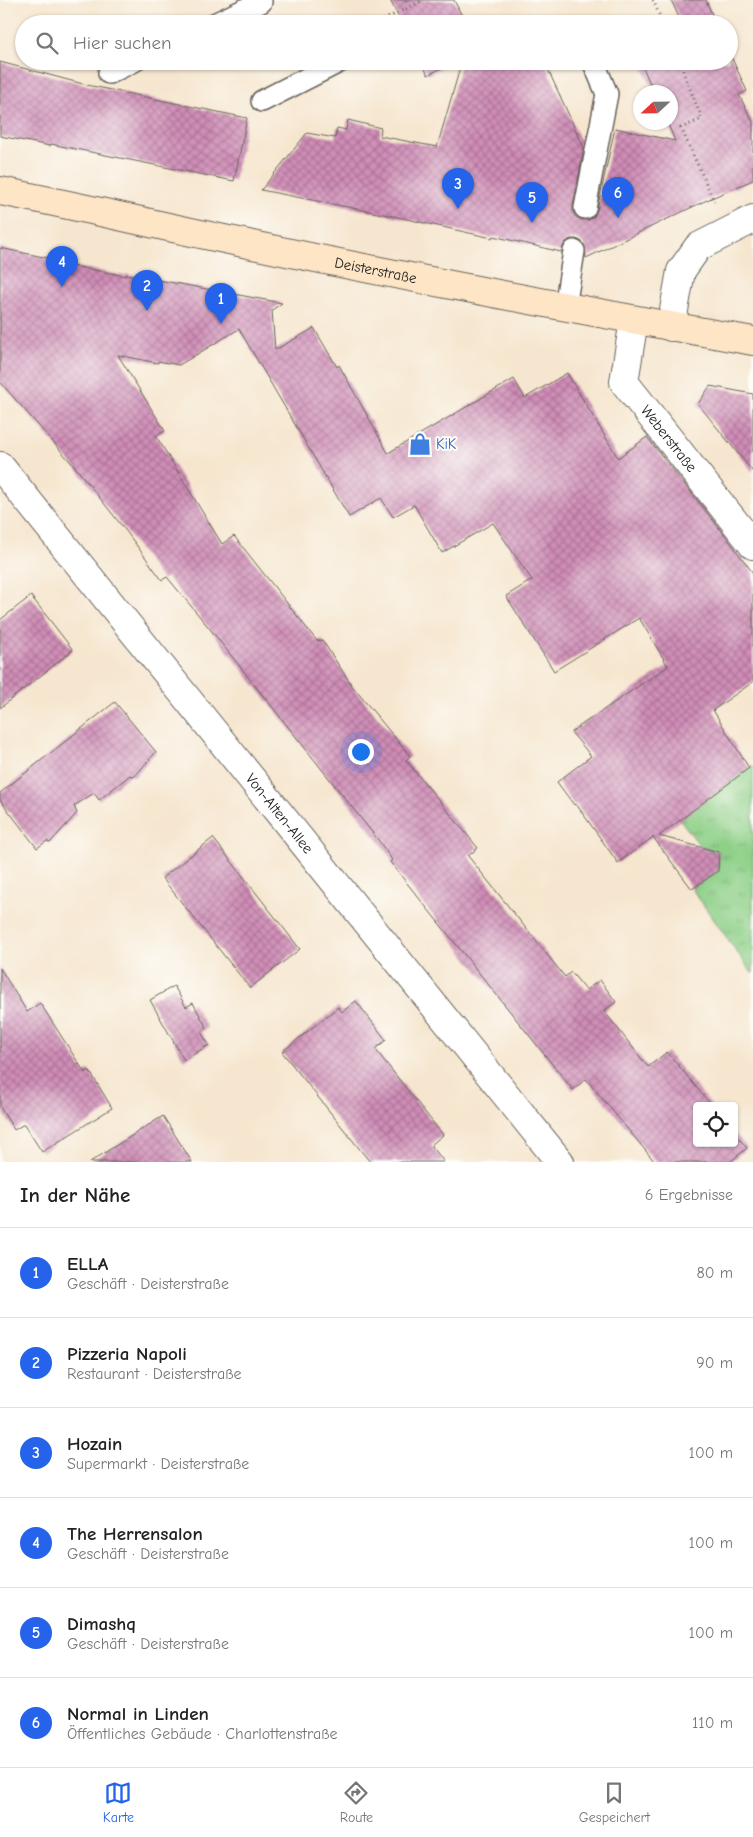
<!DOCTYPE html>
<html lang="de">
<head>
<meta charset="utf-8">
<style>
  body { margin:0; font-family:"Comic Neue",sans-serif; background:#f2f2f2; color:#222 }
  .controls { position:absolute; right:15px; bottom:15px; display:grid; overflow:hidden; border-radius:5px; box-shadow:0 1px 4px #0004 }
  .controls button { width:45px; height:45px; display:grid; place-items:center; padding:0; border:0; border-bottom:1px solid #e0e0e0; background:#fff; color:#222; font:25px sans-serif }
  .compass { position:absolute; left:633px; top:85px; width:45px; height:45px; border-radius:50%; background:#fff; box-shadow:0 1px 4px #0004; rotate:248deg }
  .you { position:absolute; left:360px; top:751px; width:18px; height:18px; margin:-12px; border:4px solid #fff; border-radius:50%; background:#1a73e8; box-shadow:0 0 0 8px #1a73e833 }
  .badge { display:grid; place-items:center; width:32px; height:32px; border-radius:50%; background:#2563eb; color:#fff; font-size:16px; font-weight:700 }
  .pin { position:absolute; translate:-50% -41px; filter:drop-shadow(0 1px 2px #0008) }
  .pin::after { content:''; position:absolute; top:26px; width:18px; height:15px; background:inherit; clip-path:polygon(0 0,100% 0,50% 100%) }
  .list { margin:0; padding:0; list-style:none }
  h2 { display:flex; justify-content:space-between; align-items:center; height:65px; margin:0; padding:0 20px; font-size:21px }
  h2 small { font-size:16px; font-weight:400; color:#767676 }
  .list li { display:grid; grid-template-columns:32px 1fr auto; gap:15px; align-items:center; box-sizing:border-box; height:90px; padding:0 20px; border-top:1px solid #e0e0e0 }
  .list b { display:block; font-size:19px; white-space:nowrap }
  .list p { margin:0; font-size:16px; white-space:nowrap; color:#767676 }
  .list em { font-size:16px; font-style:normal; color:#767676 }
  .icon { flex:none; width:28px; height:28px; fill:none; stroke:currentColor; stroke-width:2; stroke-linecap:round; stroke-linejoin:round }
  .map { position:relative; flex:none; width:753px; height:1162px; overflow:hidden }
  .search { position:absolute; background:#fff; box-shadow:0 1px 4px #0004; left:15px; right:15px; top:15px; height:55px; display:flex; align-items:center; gap:12px; box-sizing:border-box; padding:0 18px; border-radius:28px; color:#767676; font-size:19px }
  .sheet { height:605px; background:#fff }
  nav { display:flex; justify-content:space-around; align-items:center; box-sizing:border-box; height:70px; border-top:1px solid #e0e0e0; background:#fff; font-size:14px; color:#767676 }
  nav a { display:grid; justify-items:center; gap:2px }
  nav .on { color:#2563eb }
  .map>svg:first-child { display:block }
</style>
</head>
<body>
<div class="map">
<svg width="753" height="1162" viewBox="0 0 753 1162">
  <defs>
    <pattern id="grass-tufts" width="24" height="20" patternUnits="userSpaceOnUse" patternTransform="scale(1.25)"><rect width="24" height="20" fill="#8ed088"/><path d="M3 7l-1-3M5 7V3M7 7l1-3M15 17l-1-3M17 17v-4M19 17l1-3" fill="none" stroke="#7ab275"/></pattern>
    <pattern id="building-cross-hatch" width="8" height="8" patternUnits="userSpaceOnUse" patternTransform="scale(1.25)"><rect width="8" height="8" fill="#d08db7"/><path d="M0 0l8 8M0 8l8-8" fill="none" stroke="#a87294"/></pattern>
  </defs>
  <rect width="100%" height="100%" fill="#fdfcf7"/>
  <filter id="ink" filterUnits="userSpaceOnUse"><feTurbulence type="fractalNoise" baseFrequency=".02" numOctaves="2"/><feDisplacementMap in="SourceGraphic" scale="10" xChannelSelector="R" yChannelSelector="G"/><feConvolveMatrix kernelMatrix="1 2 1 2 8 2 1 2 1" color-interpolation-filters="sRGB"/></filter>
  <filter id="wash" filterUnits="userSpaceOnUse"><feTurbulence type="fractalNoise" baseFrequency=".0096" numOctaves="4" result="noise"/><feDisplacementMap in="SourceGraphic" scale="20" xChannelSelector="R" yChannelSelector="G"/><feGaussianBlur stdDeviation="1.12" result="paint"/><feColorMatrix in="noise" values="0 0 0 0 0 0 0 0 0 0 0 0 0 0 0 0 0 1.4 0 .05"/><feComposite in="paint" operator="in"/></filter>
  <g filter="url(#wash)">
    <rect width="100%" height="100%" fill="#f6e6cf"/>
    <!-- grass -->
    <path fill="url(#grass-tufts)" stroke="#557652" d="M753 765V973H752L692 889 718 871 719 852 701 847 679 818Z"/>
    <g id="blocks">
      <!-- building -->
      <path fill="url(#building-cross-hatch)" d="M390 0H454L466 24H402Z
        M671 0H706L716 24H682Z
        M729 52 747 91 739 95 753 122V180L707 200 586 258 585 246 581 241 576 239H570L565 243 561 252 493 236 492 238 393 216 261 190 307 133 335 138 337 128 346 130 348 120 381 128 380 136 437 147 462 61H544L584 148 573 206V213L576 217 582 220H589L594 217 597 210 615 128 675 141 667 122H670V92H654L640 61H729Z
        M421 61H455L428 75Z
        M0 62 87 85 247 118 234 181 51 144 50 146 0 136Z
        M0 248 48 258 46 261 126 276V274L282 303 272 310 275 350 314 328 337 367 339 365 388 453 514 379 525 398 567 373 618 458 647 437 727 538 753 573V682L713 710 749 768 659 836 719 852 718 871 692 889 653 837 618 863 576 804 574 805 557 782 591 756 571 732 668 666 639 618 554 671 506 596 532 580 493 523 442 553 414 505 393 517 381 498 349 517 239 329 179 365 158 361V363L118 355 165 431 156 436 222 544 234 536 317 641 322 640 353 687 410 756 406 760 478 848 468 856 565 977 571 972 586 990 600 980 616 1002 604 1011 648 1067 667 1052 708 1101 712 1106H697V1143H734V1133L747 1148 730 1162H655L586 1079 573 1090 390 862 392 860 379 841 210 629 167 577 162 580 126 531 76 468 0 382Z
        M710 386 753 394V472L698 404Z
        M31 596 73 650 0 708V620Z
        M115 702 156 752 134 777 130 775 99 800 94 793 74 806 77 813 50 843 47 841 37 848 0 800V793Z
        M213 838 300 949 250 988 162 878Z
        M0 968 27 1012 40 1003 85 1073 89 1070 112 1108 42 1152 24 1124 14 1130 0 1107Z
        M174 986 186 1007 193 1003 207 1028 201 1032 209 1045 184 1060 150 1000Z
        M356 1001 386 1040 375 1049 443 1135 431 1145 444 1162H370L282 1052 338 1007 342 1012Z
        M163 1116 192 1162H90Z"/>
    </g>
  </g>
  <g filter="url(#ink)">
    <use href="#blocks" fill-opacity="0" stroke="#68635b" stroke-width="1"/>
    <g fill="none" stroke-linecap="round" stroke-linejoin="round">
      <defs>
        <path id="lane" d="M214 24 261 2
          M109 73 134 61
          M262 101 341 61
          M585 208 607 94 593 61
          M565 307 574 251"/>
        <g id="street">
          <path id="s1" d="M634 320 624 382 753 545"/>
          <path d="M671 327 681 271 698 247 753 219"/>
          <path id="s2" d="M0 466 560 1162"/>
        </g>
        <g id="secondary">
          <path id="s3" d="M0 191C78 206 156 225 234 241 406 278 580 310 753 341"/>
        </g>
      </defs>
      <!-- lane casing -->
      <use href="#lane" stroke="#68635b" stroke-width="24"/>
      <!-- street casing -->
      <use href="#street" stroke="#68635b" stroke-width="30"/>
      <!-- secondary casing -->
      <use href="#secondary" stroke="#68635b" stroke-width="30"/>
      <!-- path -->
      <path stroke="#68635b" stroke-width="3" stroke-dasharray="1 4" stroke-linecap="butt" d="M653 0 663 24
        M385 24 383 20 424 0
        M679 61 702 119 681 128 714 201"/>
      <!-- lane -->
      <use href="#lane" stroke="#fff" stroke-width="21"/>
      <!-- street -->
      <use href="#street" stroke="#fff" stroke-width="28"/>
      <!-- secondary -->
      <use href="#secondary" stroke="#fde5c5" stroke-width="28"/>
    </g>
  </g>
  <!-- icons -->
  <defs>
    <symbol id="shop-bare" viewBox="-9 -9 18 18"><path d="M-5-2.5h2.3a2.7 3.5 0 0 1 5.4 0H5L5.5 6h-11ZM-1.5-2.5h3a1.5 2.3 0 0 0-3 0Z" fill="#3f7fe0" stroke="#fdfcf7" stroke-width="2.5" paint-order="stroke"/></symbol>
  </defs>
  <g fill-rule="evenodd">
    <use href="#shop-bare" x="404" y="428" width="32" height="32"/>
  </g>
  <g text-anchor="middle" dominant-baseline="central" stroke-width="4" stroke-linejoin="round" paint-order="stroke">
    <!-- street labels -->
    <g font-size="15" fill="#1c1c1c" stroke="#fdfcf7">
      <text stroke="none"><textPath href="#s3" startOffset="384">Deisterstraße</textPath></text>
      <text stroke="none"><textPath href="#s1" startOffset="135">Weberstraße</textPath></text>
      <text stroke="none"><textPath href="#s2" startOffset="446">Von-Alten-Allee</textPath></text>
    </g>
    <!-- shop labels -->
    <g font-size="15" fill="#366cbe" stroke="#fdfcf7" text-anchor="start">
      <text x="436" y="444">KiK</text>
    </g>
  </g>
</svg>
<div class="controls">
<button><svg class="icon" aria-label="locate" viewBox="0 0 24 24"><circle cx="12" cy="12" r="6"/><path d="M12 2v4M12 18v4M2 12h4M18 12h4"/></svg></button>
</div>
<svg class="compass" viewBox="-18 -18 36 36"><path d="M0-13l5 13h-10z" fill="#e53935"/><path d="M0 13l5-13h-10z" fill="#767676"/></svg>
<div class="you"></div>
<div class="pin badge" style="left:221px;top:324px">1</div>
<div class="pin badge" style="left:147px;top:311px">2</div>
<div class="pin badge" style="left:458px;top:209px">3</div>
<div class="pin badge" style="left:62px;top:287px">4</div>
<div class="pin badge" style="left:532px;top:223px">5</div>
<div class="pin badge" style="left:618px;top:218px">6</div>
<div class="search"><svg class="icon" aria-label="search" viewBox="0 0 24 24"><circle cx="10" cy="10" r="6"/><path d="M15 15l6 6"/></svg>Hier suchen</div>
</div>
<section class="sheet">
<h2>In der Nähe<small>6 Ergebnisse</small></h2>
<ul class="list">
<li><span class="badge">1</span><div><b>ELLA</b><p>Geschäft · Deisterstraße</p></div><em>80 m</em></li>
<li><span class="badge">2</span><div><b>Pizzeria Napoli</b><p>Restaurant · Deisterstraße</p></div><em>90 m</em></li>
<li><span class="badge">3</span><div><b>Hozain</b><p>Supermarkt · Deisterstraße</p></div><em>100 m</em></li>
<li><span class="badge">4</span><div><b>The Herrensalon</b><p>Geschäft · Deisterstraße</p></div><em>100 m</em></li>
<li><span class="badge">5</span><div><b>Dimashq</b><p>Geschäft · Deisterstraße</p></div><em>100 m</em></li>
<li><span class="badge">6</span><div><b>Normal in Linden</b><p>Öffentliches Gebäude · Charlottenstraße</p></div><em>110 m</em></li>
</ul>
</section>
<nav>
<a class="on"><svg class="icon" aria-label="map" viewBox="0 0 24 24"><path d="M3 6l6-2 6 2 6-2v14l-6 2-6-2-6 2zM9 4v14M15 6v14"/></svg>Karte</a>
<a><svg class="icon" aria-label="directions" viewBox="0 0 24 24"><path d="M12 3l9 9-9 9-9-9zM9 14v-3h6M13 9l2 2-2 2"/></svg>Route</a>
<a><svg class="icon" aria-label="saved" viewBox="0 0 24 24"><path d="M7 4h10v16l-5-4-5 4z"/></svg>Gespeichert</a>
</nav>
</body>
</html>
